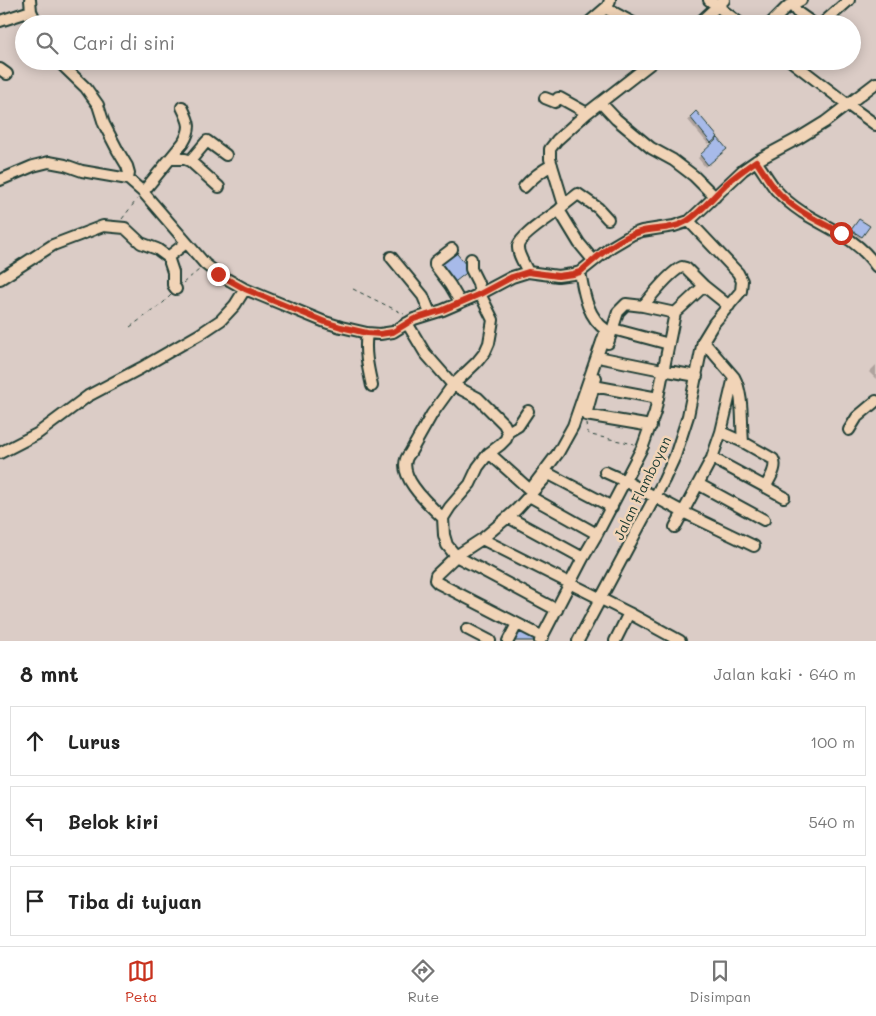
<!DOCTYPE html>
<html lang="id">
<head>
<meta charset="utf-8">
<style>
  body { margin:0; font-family:Mali,sans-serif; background:#f2f2f2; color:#222 }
  .stop { position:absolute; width:15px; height:15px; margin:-11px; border:4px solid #c8321e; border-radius:50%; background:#fff }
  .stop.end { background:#c8321e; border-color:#fff; box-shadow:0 1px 5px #0008 }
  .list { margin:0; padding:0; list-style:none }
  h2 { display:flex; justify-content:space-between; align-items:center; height:65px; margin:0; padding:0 20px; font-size:21px }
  h2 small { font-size:16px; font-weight:400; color:#767676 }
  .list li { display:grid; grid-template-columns:32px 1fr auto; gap:15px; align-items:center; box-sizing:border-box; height:70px; margin:0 10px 10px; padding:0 10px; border:1px solid #e0e0e0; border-radius:0px }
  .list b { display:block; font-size:19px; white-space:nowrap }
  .list em { font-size:16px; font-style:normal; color:#767676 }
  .icon { flex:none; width:28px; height:28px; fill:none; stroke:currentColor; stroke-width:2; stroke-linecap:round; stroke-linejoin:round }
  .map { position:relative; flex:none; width:876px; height:641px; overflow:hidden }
  .search { position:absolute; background:#fff; box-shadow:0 2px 12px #0003; left:15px; right:15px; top:15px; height:55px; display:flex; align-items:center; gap:12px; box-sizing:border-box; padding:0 18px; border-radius:28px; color:#767676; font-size:19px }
  .sheet { height:305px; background:#fff }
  nav { display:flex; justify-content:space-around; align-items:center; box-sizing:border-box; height:70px; border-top:1px solid #e0e0e0; background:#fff; font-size:14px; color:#767676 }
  nav a { display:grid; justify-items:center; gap:2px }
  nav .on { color:#c8321e }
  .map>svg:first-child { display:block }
</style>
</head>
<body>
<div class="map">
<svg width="876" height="641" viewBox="0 0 876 641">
  <rect width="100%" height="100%" fill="#dbccc6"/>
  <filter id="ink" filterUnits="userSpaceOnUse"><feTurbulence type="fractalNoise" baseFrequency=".02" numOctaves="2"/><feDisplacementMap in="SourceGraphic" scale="10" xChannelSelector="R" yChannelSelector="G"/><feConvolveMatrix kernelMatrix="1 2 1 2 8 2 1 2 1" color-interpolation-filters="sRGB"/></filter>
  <g filter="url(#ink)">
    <!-- shadow -->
    <path fill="#0003" d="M696 113 716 137 708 144 688 120Z
      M718 140 726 149 705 167 698 158Z
      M858 222 861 236 860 238 851 231Z
      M876 365V379L869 372Z"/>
    <!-- building -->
    <path fill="#a7bae9" stroke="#1f3d34" d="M696 111 718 137 711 143 690 117Z
      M718 138 727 149 708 165 700 155Z
      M859 219 870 226 862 237 851 230Z
      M454 250 470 270 451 285 436 265Z
      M521 629 537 641H510L517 630 519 631Z"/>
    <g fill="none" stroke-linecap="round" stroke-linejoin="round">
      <defs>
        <path id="minor" d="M30 0 31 11 37 24
          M610 0 608 6 609 10 635 24
          M709 0 741 24
          M792 5 797 12 814 24
          M0 21 31 11
          M587 24 608 6
          M698 24 724 0
          M770 24 787 7 801 0
          M822 24 849 0
          M58 61 86 88 98 105 104 124 118 151 127 166 129 173 128 179
          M791 61 851 107 876 125
          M0 69 7 74
          M545 98 555 102 558 98H560L587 113
          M601 103 616 119 651 148 673 160 694 176 715 197
          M170 159H185L190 161 219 187
          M190 161 207 141 226 155
          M756 161C763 171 769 181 776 190 783 198 793 206 802 212 829 229 857 238 876 266
          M0 180 33 166 49 162 65 165 82 171 128 179 143 192 205 264 218 274 245 289 325 322 341 327 367 333 380 334 393 332 414 319 443 310 480 294 512 277 528 272 558 276 573 274 580 272 611 247 633 234 642 231 674 226 689 221 743 170 756 161 799 138 825 122 876 83
          M524 187C532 178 541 171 552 165
          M143 192 183 143C192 128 190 123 182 107
          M564 205 578 194 598 208 608 219
          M559 210 579 243 593 260
          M452 249 435 262V265L450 285 460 302
          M391 257 423 296 430 313
          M528 272C525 265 517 254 518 246 520 236 550 217 559 210L564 205 550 159V149L557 140 587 113 654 61
          M0 279 53 245 103 226 125 228 141 243 157 249 168 257
          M176 289 173 285V272L168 257 186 243
          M643 306C651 296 671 271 682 267L686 268 704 286 729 306
          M407 323 425 353 453 385 478 398 504 424 508 432 506 439 500 445 488 454 478 467 470 484 450 507 443 518 444 535 447 545 456 556 436 575 435 580 438 583 543 637
          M613 329 669 344
          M367 333C364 351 368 368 372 386
          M703 341 734 377C744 395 741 422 743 442
          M608 343 618 312 626 304 643 306 675 313
          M603 358 662 370 697 376
          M596 378 586 415 651 426
          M594 386 658 398
          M849 430 857 417 876 401
          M508 432 518 426 528 411
          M721 432 743 442 773 459C778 467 770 478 766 486
          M0 453 37 434 88 396 141 368 200 334 221 320 235 305 245 289
          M489 453 530 490 558 453 573 426 606 330C587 317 584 293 580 272
          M712 458 784 497
          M605 472 625 481 683 512 754 546
          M698 484 764 520
          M529 496 597 534
          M508 517 482 539 629 613 680 641
          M443 518C429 505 392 472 410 453L432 414 453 385 477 362 485 352 489 343 493 320 480 294 478 283 471 269V259
          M675 527 712 458 721 432 734 377
          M482 539 456 556 557 610
          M583 558 508 517 517 509 549 474 612 507
          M467 629 490 641
          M508 641 517 624
          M540 641 583 558 597 534 643 446 655 412 675 313 704 286
          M578 641 664 480 675 456 688 416 703 341 714 323 741 291 742 281 738 273 689 221
          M615 641 629 613"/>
      </defs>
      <!-- minor casing -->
      <use href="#minor" stroke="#1f3d34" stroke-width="14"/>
      <!-- path -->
      <path stroke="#1f3d34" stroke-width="1" stroke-dasharray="4 4" stroke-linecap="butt" d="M122 219 138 198
        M183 283 199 270
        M353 289 404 314
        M130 327 163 303 171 295
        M586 423 587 432 591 435 634 444"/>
      <!-- minor -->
      <use href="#minor" stroke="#f1d4b7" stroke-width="10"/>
    </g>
  </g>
  <g fill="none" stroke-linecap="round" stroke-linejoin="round" filter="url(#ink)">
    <!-- route -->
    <path stroke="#c8321e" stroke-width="6" d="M218 274 245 289 325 322 341 327 367 333 380 334 393 332 414 319 443 310 480 294 512 277 528 272 558 276 573 274 580 272C598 256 619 237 643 231 658 228 674 229 687 221 700 213 715 195 726 184 736 175 746 168 756 161 763 171 769 182 776 190 793 210 819 221 841 233"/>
  </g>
  <g text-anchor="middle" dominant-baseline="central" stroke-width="5" stroke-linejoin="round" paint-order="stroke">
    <!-- street labels -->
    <g font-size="14" fill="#1f3d34" stroke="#f1d4b7">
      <text transform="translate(642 488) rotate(-64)">Jalan Flamboyan</text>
    </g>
  </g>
</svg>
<div class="stop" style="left:841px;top:233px"></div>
<div class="stop end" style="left:218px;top:274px"></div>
<div class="search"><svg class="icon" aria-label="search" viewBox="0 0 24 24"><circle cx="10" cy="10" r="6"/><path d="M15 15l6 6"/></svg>Cari di sini</div>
</div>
<section class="sheet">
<h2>8 mnt<small>Jalan kaki · 640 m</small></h2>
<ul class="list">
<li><svg class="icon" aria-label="ahead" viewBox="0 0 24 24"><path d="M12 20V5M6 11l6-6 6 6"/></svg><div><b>Lurus</b></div><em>100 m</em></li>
<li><svg class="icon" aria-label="left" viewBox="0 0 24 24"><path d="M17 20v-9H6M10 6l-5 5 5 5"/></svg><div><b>Belok kiri</b></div><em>540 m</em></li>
<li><svg class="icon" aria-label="arrive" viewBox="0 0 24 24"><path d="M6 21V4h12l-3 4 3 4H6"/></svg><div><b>Tiba di tujuan</b></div></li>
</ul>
</section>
<nav>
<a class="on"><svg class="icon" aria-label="map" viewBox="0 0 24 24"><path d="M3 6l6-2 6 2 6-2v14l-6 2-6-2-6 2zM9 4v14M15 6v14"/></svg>Peta</a>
<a><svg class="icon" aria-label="directions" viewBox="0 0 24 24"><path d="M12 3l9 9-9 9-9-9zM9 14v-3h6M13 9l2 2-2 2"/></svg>Rute</a>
<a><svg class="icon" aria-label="saved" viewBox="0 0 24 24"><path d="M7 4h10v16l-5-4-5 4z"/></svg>Disimpan</a>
</nav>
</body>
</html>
